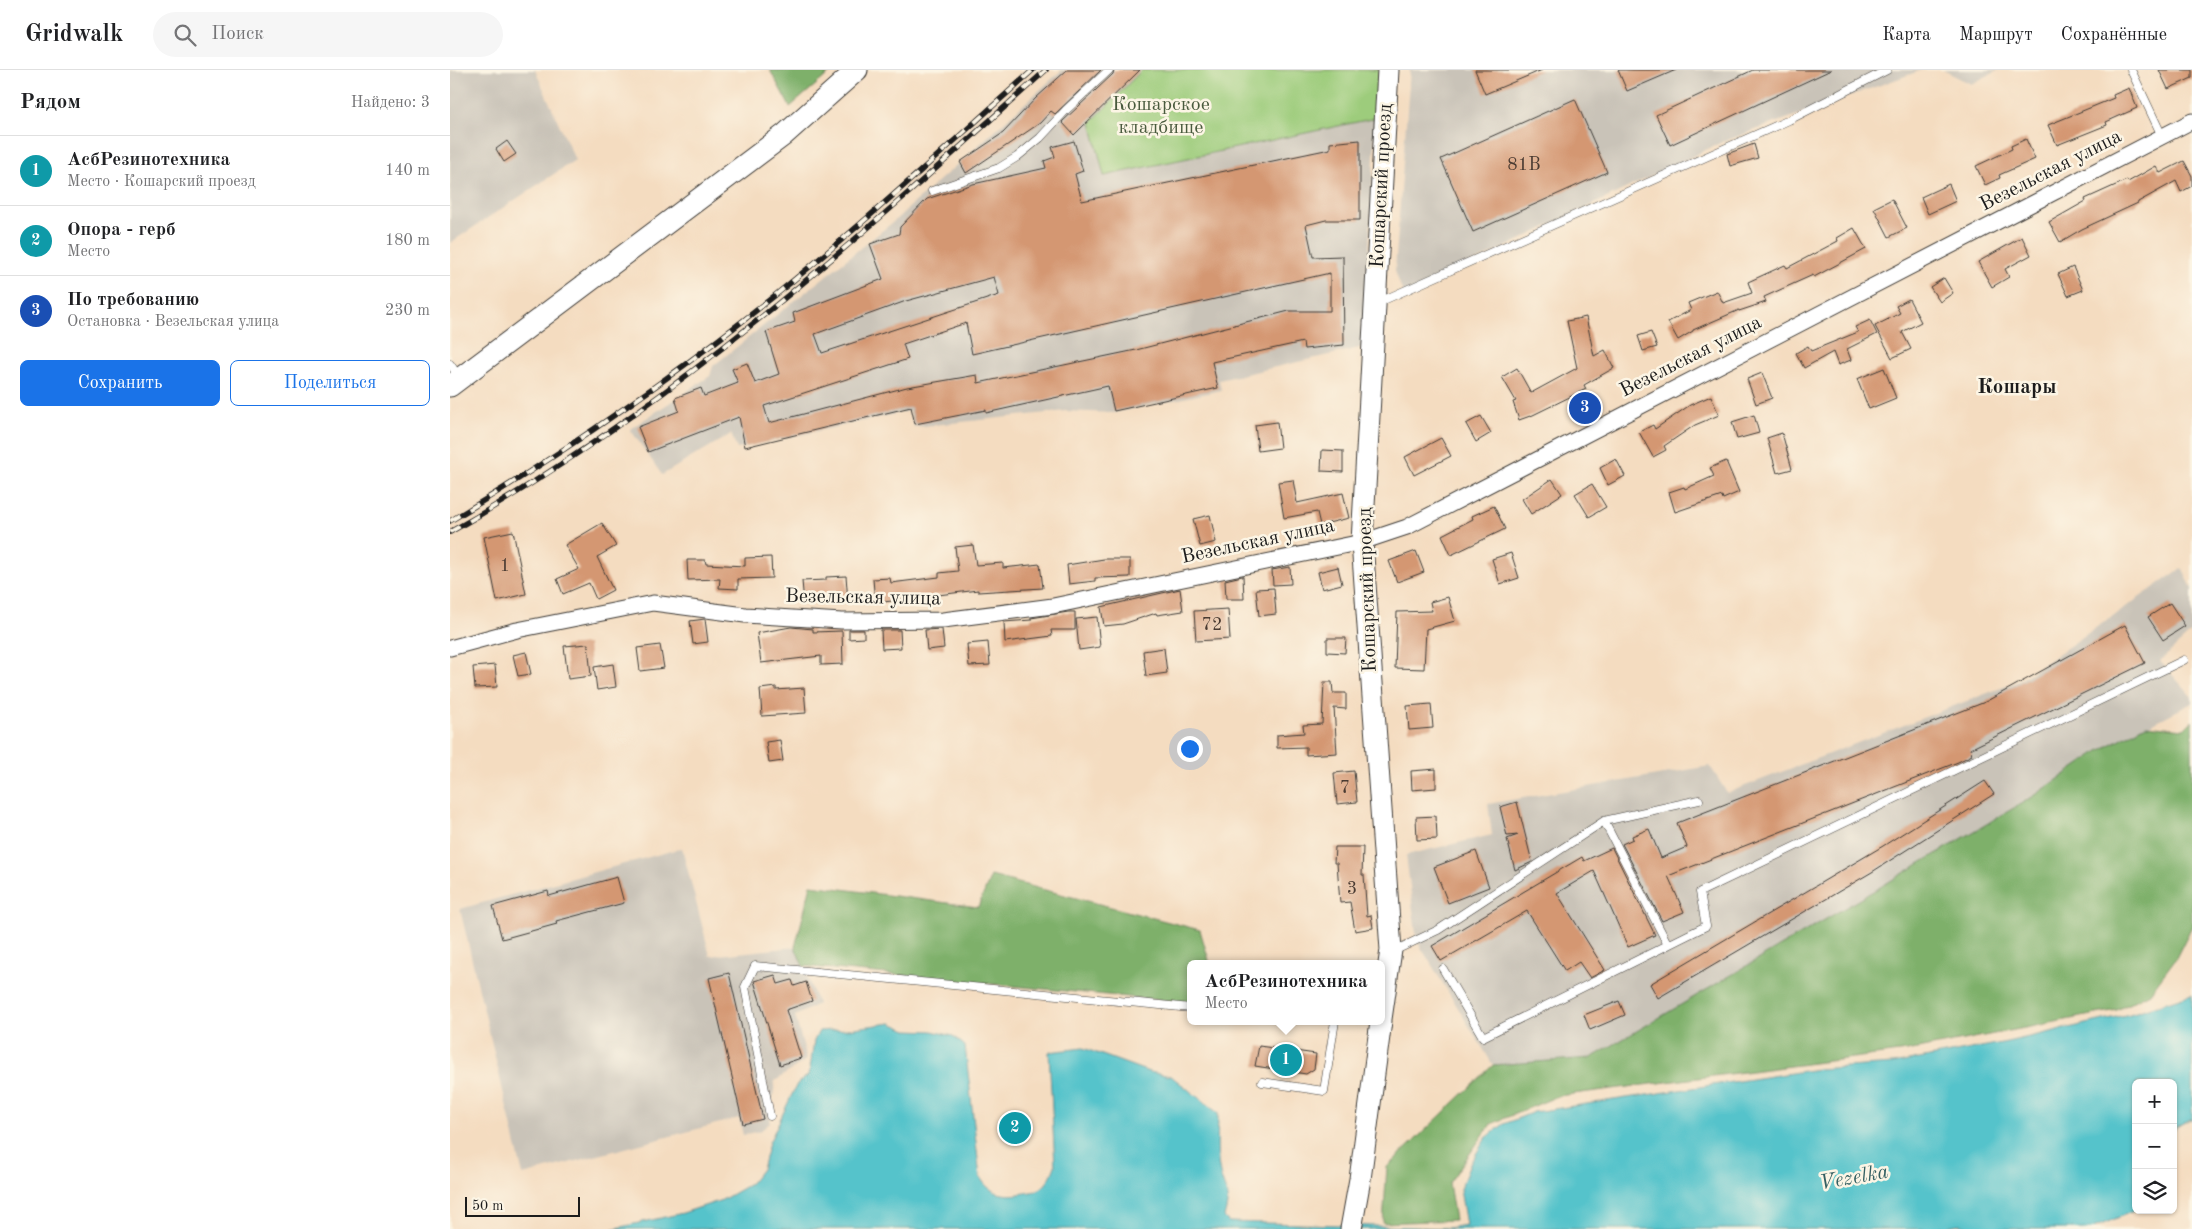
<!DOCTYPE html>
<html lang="ru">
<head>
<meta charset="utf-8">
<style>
  body { margin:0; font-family:"Old Standard TT",serif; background:#f6f6f6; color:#202124 }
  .controls { position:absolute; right:15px; bottom:15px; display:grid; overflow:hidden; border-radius:8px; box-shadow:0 1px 4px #0004 }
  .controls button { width:45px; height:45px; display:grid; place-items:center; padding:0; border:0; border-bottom:1px solid #e0e0e0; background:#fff; color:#202124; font:25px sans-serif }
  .scale { position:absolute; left:15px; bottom:12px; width:115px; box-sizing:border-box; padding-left:5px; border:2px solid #1c1c1c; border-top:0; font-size:14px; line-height:18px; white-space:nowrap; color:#1c1c1c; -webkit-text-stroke:4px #fcf5e5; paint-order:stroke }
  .you { position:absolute; left:739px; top:678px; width:18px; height:18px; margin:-12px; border:4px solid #fff; border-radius:50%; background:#1a73e8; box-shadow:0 0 0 8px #1a73e833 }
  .badge { display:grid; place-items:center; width:32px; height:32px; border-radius:50%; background:#1a73e8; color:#fff; font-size:16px; font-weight:700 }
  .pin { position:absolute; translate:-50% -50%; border:2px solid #fff; box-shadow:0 1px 5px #0006 }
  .popup { position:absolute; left:737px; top:890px; width:198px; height:65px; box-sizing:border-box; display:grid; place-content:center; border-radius:8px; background:#fff; filter:drop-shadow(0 1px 4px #0005); font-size:16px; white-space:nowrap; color:#757577 }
  .popup b { font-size:19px; color:#202124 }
  .popup::after { content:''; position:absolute; left:50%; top:100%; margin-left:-10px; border:10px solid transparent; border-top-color:#fff }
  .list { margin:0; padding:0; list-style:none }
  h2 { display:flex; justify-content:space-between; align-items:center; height:65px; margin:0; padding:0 20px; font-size:21px }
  h2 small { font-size:16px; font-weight:400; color:#757577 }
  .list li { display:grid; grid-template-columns:32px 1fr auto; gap:15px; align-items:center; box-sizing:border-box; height:70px; padding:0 20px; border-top:1px solid #e0e0e0 }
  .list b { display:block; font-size:19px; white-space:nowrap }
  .list p { margin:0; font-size:16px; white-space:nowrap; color:#757577 }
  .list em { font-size:16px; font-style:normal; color:#757577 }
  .actions { display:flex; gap:10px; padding:15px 20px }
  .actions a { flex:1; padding:11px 0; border:1px solid #1a73e8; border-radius:8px; text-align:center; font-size:18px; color:#1a73e8 }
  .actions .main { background:#1a73e8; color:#fff }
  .icon { flex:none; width:28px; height:28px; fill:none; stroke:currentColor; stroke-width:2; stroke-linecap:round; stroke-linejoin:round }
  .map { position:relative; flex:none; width:1742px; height:1159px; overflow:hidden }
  header { display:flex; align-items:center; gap:30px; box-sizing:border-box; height:70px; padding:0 25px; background:#fff; border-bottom:1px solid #e0e0e0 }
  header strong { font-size:24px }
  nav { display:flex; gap:28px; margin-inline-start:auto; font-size:18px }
  .search { width:350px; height:45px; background:#f6f6f6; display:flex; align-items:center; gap:12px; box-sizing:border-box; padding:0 18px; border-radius:28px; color:#757577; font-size:19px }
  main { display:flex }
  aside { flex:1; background:#fff }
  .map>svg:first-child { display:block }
</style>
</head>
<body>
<header>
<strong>Gridwalk</strong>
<div class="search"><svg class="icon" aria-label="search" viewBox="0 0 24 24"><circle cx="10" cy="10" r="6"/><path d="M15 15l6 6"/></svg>Поиск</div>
<nav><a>Карта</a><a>Маршрут</a><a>Сохранённые</a></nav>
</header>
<main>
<aside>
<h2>Рядом<small>Найдено: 3</small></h2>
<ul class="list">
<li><span class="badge" style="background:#0f9aa8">1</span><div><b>АсбРезинотехника</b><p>Место · Кошарский проезд</p></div><em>140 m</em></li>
<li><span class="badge" style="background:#0f9aa8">2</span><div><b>Опора - герб</b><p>Место</p></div><em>180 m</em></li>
<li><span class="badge" style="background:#1a4fb4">3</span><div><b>По требованию</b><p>Остановка · Везельская улица</p></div><em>230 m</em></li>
</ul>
<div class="actions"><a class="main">Сохранить</a><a>Поделиться</a></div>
</aside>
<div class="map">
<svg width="1742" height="1159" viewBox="0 0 1742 1159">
  <rect width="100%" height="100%" fill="#fcf5e5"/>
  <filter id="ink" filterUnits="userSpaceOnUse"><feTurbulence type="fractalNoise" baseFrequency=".02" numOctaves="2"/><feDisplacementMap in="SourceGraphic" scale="10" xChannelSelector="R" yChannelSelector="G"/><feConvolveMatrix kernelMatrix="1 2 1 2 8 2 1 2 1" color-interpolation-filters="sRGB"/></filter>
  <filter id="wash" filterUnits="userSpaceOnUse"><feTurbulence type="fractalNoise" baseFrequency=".0096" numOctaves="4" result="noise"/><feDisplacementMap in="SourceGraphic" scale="20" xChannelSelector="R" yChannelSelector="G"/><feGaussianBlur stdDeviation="1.12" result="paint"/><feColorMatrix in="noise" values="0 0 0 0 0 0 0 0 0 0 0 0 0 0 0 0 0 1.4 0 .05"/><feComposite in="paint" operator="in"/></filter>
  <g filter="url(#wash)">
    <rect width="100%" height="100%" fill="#f4dcc0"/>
    <!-- industrial -->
    <path fill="#c9c3b8" d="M0 0H85L125 90 0 173Z
      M612 0H692L642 52 654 106 926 48 914 277 769 310 771 320 664 343 616 341 464 357 459 341 287 379 281 364 212 405 180 359 260 306 263 296 442 153Z
      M960 0H1472L1272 72 954 226 945 201Z
      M1493 0H1549L1521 14Z
      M1732 498 1742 518V562L1710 591 1742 627V633L1649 681 1584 726 1141 988 1043 995 967 871 956 785 1042 765 1038 734 1260 696 1277 723 1569 611Z
      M232 778 260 886 345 877 368 934 345 946 357 989 325 1011 320 1053 310 1061 293 1065 289 1048 73 1105 10 839Z"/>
    <!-- green -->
    <path fill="#9dcc7b" stroke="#5c744c" d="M692 0H929L926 48 654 106 641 52Z"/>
    <!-- forest -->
    <path fill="#7eb06b" stroke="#4d6644" d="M320 0H383L340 37Z
      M1742 651V856L1726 888 1700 923 1667 940 1457 981 1108 1026 1041 1054 999 1113 1005 1150 933 1153 937 1097 1043 995 1141 988 1584 726 1649 681 1696 655 1734 659Z
      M541 806 750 860 760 894H741V933L353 896 345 877 361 815 528 837Z"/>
    <!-- water -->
    <path fill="#55c3cb" stroke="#387074" d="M1742 924V1050L1740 1049 1726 1057 1723 1063V1013H1686V1140L1641 1159H1525L1511 1154 1478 1159H162L233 1143 272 1130 300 1114 312 1099 319 1073 347 1014 359 1005 364 971 369 961 398 959 441 953 457 960 482 961 503 966 515 976 530 1107C540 1125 556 1127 575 1123 579 1122 586 1122 590 1119 598 1114 602 1104 605 1096L599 982 633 978 699 1002 721 1006 768 1043C768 1061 766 1080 769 1098 773 1122 782 1121 774 1147L779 1152 998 1158 1016 1155 1010 1119 1021 1092 1036 1068 1054 1054 1084 1042 1368 999 1443 994 1557 972 1680 944Z"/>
    <g id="blocks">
      <!-- building -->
      <path fill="#d49772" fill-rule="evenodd" d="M617 0H651L605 44 601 41 590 53 516 103 510 92 553 63 586 28Z
        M664 0H690L624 65 612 52 663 4Z
        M1025 0H1092L1035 24Z
        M1168 0H1226L1177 21Z
        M1303 0H1381L1220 75 1206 45Z
        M1709 0H1742V8L1718 19Z
        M1679 18 1687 38 1656 52 1657 55 1607 75 1598 55 1664 28 1663 25Z
        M1125 29 1157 102 1023 162 991 89Z
        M1576 69 1585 89 1549 105 1550 108 1535 115 1526 96 1562 79 1561 76Z
        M910 70V150H876L856 155 863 187 893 186 894 275 854 279 853 272 762 292 768 318 664 341 658 316 536 343V340L465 354 461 337 295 377 289 347 198 382 188 357 229 341 225 328 251 318 254 326 288 313 282 299 297 293 305 313 329 304 316 262 345 252 343 243 433 209 420 174 449 164 450 157 477 129 523 114 596 98 594 91 605 87 602 77 624 71 633 101 625 104 632 131 880 79V73ZM880 203V241H839L686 280 528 313 527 305 457 317 319 353 314 336 458 289 453 274 516 253 522 284ZM544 207 549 225 372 283 365 264 456 231Z
        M57 71 66 84 54 92 46 79Z
        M1304 74 1308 88 1280 96 1277 84Z
        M1734 91 1742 106V116L1731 122 1726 111 1688 132V133L1632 159 1610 172 1599 152 1636 131 1635 129 1677 110 1678 112 1706 96 1710 103Z
        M1499 114 1506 131 1478 144 1471 127Z
        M1442 129 1457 158 1439 167 1424 138Z
        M1404 158 1416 179 1364 207 1363 205 1314 227 1316 232 1289 241V240L1243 260V261L1228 270 1218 252 1241 240 1238 233 1267 221 1273 233 1302 223 1298 212 1335 195 1337 198 1388 171 1387 168Z
        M1572 167 1581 185 1555 199 1559 207 1542 217 1528 192Z
        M1623 197 1633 220 1618 226 1608 204Z
        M1494 208 1503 223 1490 232 1480 217Z
        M1459 229 1471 252 1452 262 1461 279 1442 288 1425 256 1450 243 1446 236Z
        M1136 247 1144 286 1155 280 1164 298 1134 315 1136 319 1083 345 1069 350 1063 332 1066 331 1052 307 1067 298 1081 323 1127 298 1117 251Z
        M1420 250 1427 264 1397 279 1401 290 1388 295 1383 282 1354 298 1346 283 1358 276 1361 281 1408 262 1405 257Z
        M1201 262 1207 277 1193 281 1188 266Z
        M1434 298 1446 328 1419 339 1407 309Z
        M1312 303 1322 328 1306 334 1297 309Z
        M1261 326 1269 345 1245 355 1214 376 1216 380 1203 387 1189 362 1203 355 1205 359 1240 335Z
        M1304 345 1309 363 1287 369 1282 352Z
        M1031 346 1041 363 1026 372 1016 354Z
        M827 352 830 378 808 381 805 355Z
        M1332 363 1342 399 1327 403 1317 368Z
        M991 368 1001 386 964 405 955 387Z
        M872 380 893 381V402L871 401Z
        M1166 389 1175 406 1158 415 1150 398Z
        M1276 391 1289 422 1273 429 1272 426 1225 442 1219 422 1234 417 1235 419 1264 406 1260 398Z
        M1102 409 1112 424 1081 444 1072 429Z
        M843 410 847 433 893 423 899 448 870 455 867 442 834 448 828 412Z
        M1142 414 1156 437 1139 447 1125 424Z
        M1044 436 1055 459 1001 485 992 465 1023 449 1022 446Z
        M760 445 766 472 750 476 743 449Z
        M152 453 166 476 147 487 163 520 146 529 139 513 113 524 107 509 129 499 115 475Z
        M63 461 76 524 47 531 34 467Z
        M523 475 526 495 553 493V498L590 494 593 518 528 522V520L480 526V530L460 532 459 529 425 533 423 509 440 508 441 513 489 507V503L508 501 505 477Z
        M966 481 974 502 947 512 939 491Z
        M1061 483 1069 508 1050 514 1042 489Z
        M321 487 322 508 288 509V519L269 518 270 509 238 510 237 490H255L256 494 295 496V488Z
        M654 489H680V507L645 508V511L619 514 617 495Z
        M840 497 841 514 823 515 822 500Z
        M888 497 892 514 872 519 868 502Z
        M396 506 398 531 354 533 352 511 376 510V507Z
        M792 506H793L794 529H776L775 510Z
        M824 518 826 544 809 546 806 519Z
        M730 519 733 541 707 545 706 543 673 554 654 556 651 537Z
        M998 527 1005 551 976 559 974 599 945 598 947 542 982 541 980 532Z
        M1720 533 1735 556 1713 570 1698 547Z
        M778 539 780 569 746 571 744 541Z
        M618 542H625V560H601L602 566 555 572 554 552 581 550V548Z
        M647 547 650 577 629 580 626 549Z
        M255 549 258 572 243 574 240 551Z
        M1675 555 1695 593 1520 679 1522 685 1508 692 1218 806 1234 842 1212 851 1172 774 1183 769 1182 766 1199 759 1211 788 1237 777 1227 753 1535 632Z
        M341 557 363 559V562L392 561 393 594 371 595V586L311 593 307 563Z
        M492 559 494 578 477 580 475 560Z
        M399 560H414V568L399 569Z
        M431 560H450L451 578 432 579Z
        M877 568H896L895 583 877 582Z
        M538 572 540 595 519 596 517 574Z
        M138 574 141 606 118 609 114 576Z
        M210 575 214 598 190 601 187 578Z
        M714 578 717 603 696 606 693 581Z
        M76 582 81 604 68 606 63 585Z
        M163 594 166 617 147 620 144 597Z
        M45 595 47 617 25 618 23 597Z
        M874 612H882L883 623H896V639L884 638 887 683 856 685V677L827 678V665L854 663 853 655 872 654Z
        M326 617V620L354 618 356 643 312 646 310 619Z
        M981 634 983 658 959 660 957 636Z
        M330 670 333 691 319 693 316 672Z
        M986 699V718L962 720 961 701Z
        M904 701 907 732 887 734 884 703Z
        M1535 711 1544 724 1422 802 1208 928 1200 914 1433 776Z
        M1067 732 1082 792 1065 800 1057 769 1068 765 1057 766 1050 737Z
        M986 746 987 769 967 770 966 747Z
        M885 777H913L912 805H914L917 846 921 845 923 858 905 861 900 832 890 833 887 793H884Z
        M1162 778 1205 865 1178 877 1144 801 1107 823 1155 900 1140 908 1129 892 1115 901 1077 841 991 891 982 876 1132 787 1134 791Z
        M1026 781 1039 817 998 833 984 797Z
        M167 807 174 833 106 851 107 854 52 869 43 836 98 821 99 826Z
        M279 903 313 1049 293 1054 259 908Z
        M325 905 328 914 342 910 344 916 356 912 362 931 336 940 351 988 330 995 304 911Z
        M1169 931 1175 945 1140 960 1134 945Z
        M809 976 866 984 864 999 856 1004 805 996Z"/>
    </g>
  </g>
  <g filter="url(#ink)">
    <use href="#blocks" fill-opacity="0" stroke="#3c3935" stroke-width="1"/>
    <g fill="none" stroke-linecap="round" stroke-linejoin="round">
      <defs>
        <path id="lane" d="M1681 0 1712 66
          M482 121 549 98 567 87 590 68 616 40 659 0
          M927 233 1339 50 1437 0
          M0 294 9 307
          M1154 751 1218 875
          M943 880 948 879 988 860 1154 751 1249 730
          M993 899 1033 967 1256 856 1250 822 1734 590
          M812 1012 874 1021 885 951
          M320 1046 295 917 305 896 741 938"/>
        <path id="street" d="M0 578 67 560 203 533 295 545 392 551 493 550 603 536 912 472 957 457 1742 51"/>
        <path id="secondary" d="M0 316 334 65 407 0
          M931 949 941 880 912 472 938 0
          M901 1159 910 1109 931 951"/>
      </defs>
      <!-- lane casing -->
      <use href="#lane" stroke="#3c3935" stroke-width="9"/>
      <!-- street casing -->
      <use href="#street" stroke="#3c3935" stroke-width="17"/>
      <!-- secondary casing -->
      <use href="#secondary" stroke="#3c3935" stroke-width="23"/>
      <!-- lane -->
      <use href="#lane" stroke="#fff" stroke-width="8"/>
      <!-- street -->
      <use href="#street" stroke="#fff" stroke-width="15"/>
      <!-- secondary -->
      <use href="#secondary" stroke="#fff" stroke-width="21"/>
      <defs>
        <path id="rail" d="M0 451C102 390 200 323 294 250 394 172 488 85 583 0
          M0 462C221 338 409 168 596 0"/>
      </defs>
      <!-- rail casing -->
      <use href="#rail" stroke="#1c1c1c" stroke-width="5.5"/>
      <!-- rail -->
      <use href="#rail" stroke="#fcf5e5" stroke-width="4" stroke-dasharray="11" stroke-linecap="butt"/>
    </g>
  </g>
  <g text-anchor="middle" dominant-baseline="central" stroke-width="5" stroke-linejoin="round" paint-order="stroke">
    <!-- number labels -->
    <g font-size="18" fill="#4a3b32">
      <text x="1074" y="95">81В</text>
      <text x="55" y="496">1</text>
      <text x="762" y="555">72</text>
      <text x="895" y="718">7</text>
      <text x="902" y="819">3</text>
    </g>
    <!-- park labels -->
    <g font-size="20" fill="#495a3d" stroke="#fcf5e5">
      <text x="711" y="35">Кошарское<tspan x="711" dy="23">кладбище</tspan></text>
    </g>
    <!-- street labels -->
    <g font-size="20" fill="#1c1c1c" stroke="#fcf5e5">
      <text transform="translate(1601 101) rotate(-27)">Везельская улица</text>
      <text transform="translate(932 116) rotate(-87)">Кошарский проезд</text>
      <text transform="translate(1241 287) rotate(-27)">Везельская улица</text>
      <text transform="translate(808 472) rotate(-12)">Везельская улица</text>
      <text transform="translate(918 520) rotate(-92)">Кошарский проезд</text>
      <text transform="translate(413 528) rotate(1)">Везельская улица</text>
    </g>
    <!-- neighbourhood labels -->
    <g font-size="21" font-weight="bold" fill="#1c1c1c" stroke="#fcf5e5">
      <text x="1567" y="317">Кошары</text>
    </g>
    <!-- water labels -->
    <g font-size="21" font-style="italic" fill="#335f62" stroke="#fcf5e5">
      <text transform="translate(1404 1108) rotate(-10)">Vezelka</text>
    </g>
  </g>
</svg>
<div class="controls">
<button>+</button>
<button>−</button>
<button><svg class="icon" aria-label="layers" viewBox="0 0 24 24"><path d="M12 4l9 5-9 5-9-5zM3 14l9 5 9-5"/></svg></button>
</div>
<div class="scale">50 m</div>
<div class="you"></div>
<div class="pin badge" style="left:836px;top:990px;background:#0f9aa8">1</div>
<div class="popup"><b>АсбРезинотехника</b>Место</div>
<div class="pin badge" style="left:565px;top:1058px;background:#0f9aa8">2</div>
<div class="pin badge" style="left:1135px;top:338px;background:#1a4fb4">3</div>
</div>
</main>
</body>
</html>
